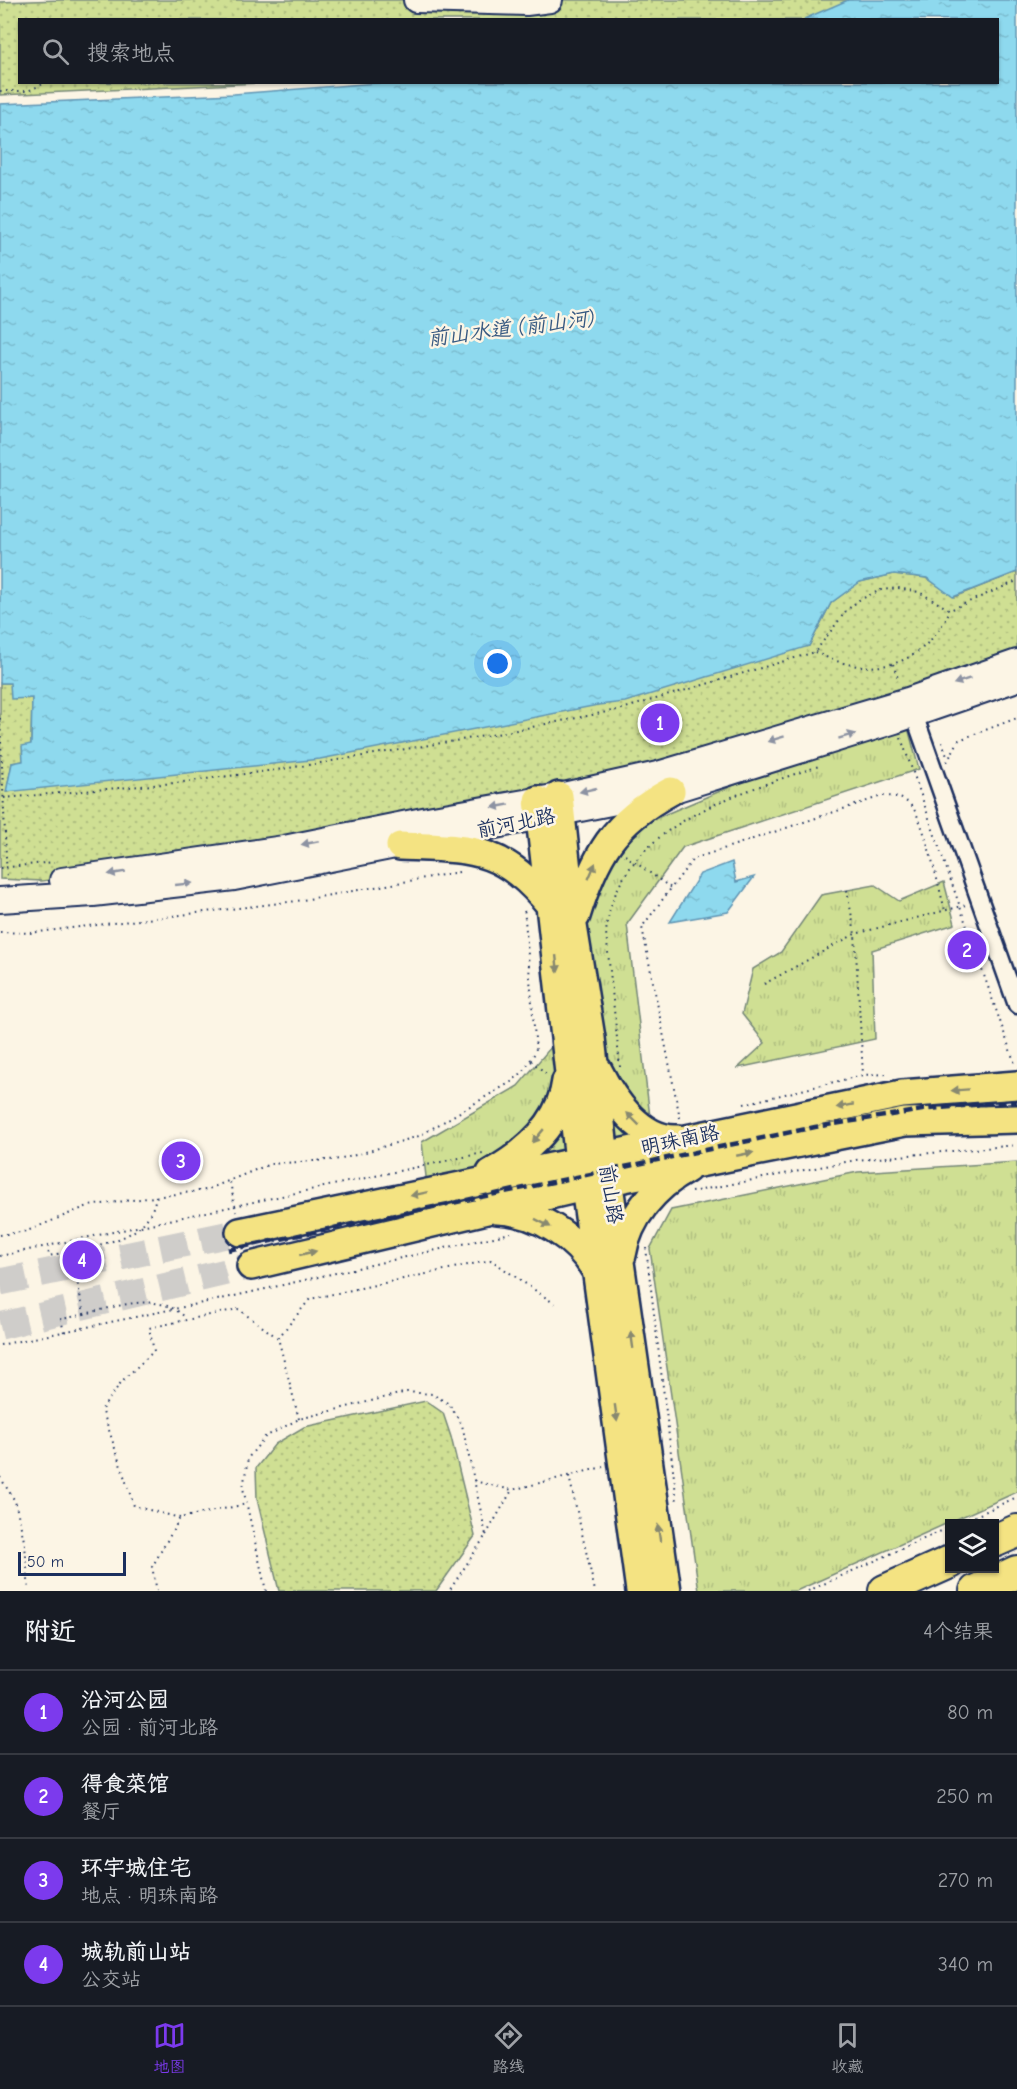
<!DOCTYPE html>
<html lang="zh">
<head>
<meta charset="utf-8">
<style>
  body { margin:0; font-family:"Comic Neue","LXGW WenKai TC",sans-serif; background:#242831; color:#f1f3f6 }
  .controls { position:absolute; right:18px; bottom:18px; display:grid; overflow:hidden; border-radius:0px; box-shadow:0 2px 4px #0004 }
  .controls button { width:54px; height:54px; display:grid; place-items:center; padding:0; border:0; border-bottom:2px solid #363941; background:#171b24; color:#f1f3f6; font:30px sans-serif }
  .scale { position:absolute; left:18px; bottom:15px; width:108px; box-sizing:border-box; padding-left:6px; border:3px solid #1b2f5e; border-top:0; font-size:16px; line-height:21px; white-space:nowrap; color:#1b2f5e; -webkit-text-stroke:4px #fcf5e5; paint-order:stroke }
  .you { position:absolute; left:498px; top:664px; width:21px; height:21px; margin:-15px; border:4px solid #fff; border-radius:50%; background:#1a73e8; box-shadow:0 0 0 9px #1a73e833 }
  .badge { display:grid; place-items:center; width:39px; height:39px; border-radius:50%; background:#7c3aed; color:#fff; font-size:20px; font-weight:700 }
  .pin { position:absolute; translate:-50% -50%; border:3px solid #fff; box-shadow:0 2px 6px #0006 }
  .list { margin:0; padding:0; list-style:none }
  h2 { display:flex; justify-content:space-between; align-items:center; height:78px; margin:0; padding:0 24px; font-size:26px }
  h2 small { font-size:20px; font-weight:400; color:#9ea1a6 }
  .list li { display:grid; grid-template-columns:39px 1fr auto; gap:18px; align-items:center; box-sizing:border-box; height:84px; padding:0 24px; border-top:2px solid #363941 }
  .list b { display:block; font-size:22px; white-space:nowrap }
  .list p { margin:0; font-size:20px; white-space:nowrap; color:#9ea1a6 }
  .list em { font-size:20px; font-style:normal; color:#9ea1a6 }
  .icon { flex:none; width:33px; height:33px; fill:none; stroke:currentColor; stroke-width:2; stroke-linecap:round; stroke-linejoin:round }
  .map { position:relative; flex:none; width:1017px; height:1591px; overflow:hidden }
  .search { position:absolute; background:#171b24; box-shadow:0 2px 4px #0004; left:18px; right:18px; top:18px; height:66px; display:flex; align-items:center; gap:15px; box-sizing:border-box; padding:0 21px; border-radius:0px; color:#9ea1a6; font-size:22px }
  .sheet { height:414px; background:#171b24 }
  nav { display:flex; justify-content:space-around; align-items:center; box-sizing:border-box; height:84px; border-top:2px solid #363941; background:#171b24; font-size:16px; color:#9ea1a6 }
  nav a { display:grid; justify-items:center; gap:3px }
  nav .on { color:#7c3aed }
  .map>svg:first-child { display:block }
</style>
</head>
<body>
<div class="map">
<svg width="1017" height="1591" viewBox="0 0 1017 1591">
  <defs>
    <pattern id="grass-tufts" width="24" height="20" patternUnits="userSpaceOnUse" patternTransform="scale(1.5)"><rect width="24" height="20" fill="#cfdf93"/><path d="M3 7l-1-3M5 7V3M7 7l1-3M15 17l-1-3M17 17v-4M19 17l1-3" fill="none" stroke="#b1c081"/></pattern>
    <pattern id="park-dots" width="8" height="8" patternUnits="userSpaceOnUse" patternTransform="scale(1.5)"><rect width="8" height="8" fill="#cfdf93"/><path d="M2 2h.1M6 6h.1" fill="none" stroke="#b1c081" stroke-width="1.8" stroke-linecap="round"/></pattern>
    <pattern id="water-ripples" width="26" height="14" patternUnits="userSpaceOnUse" patternTransform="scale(1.5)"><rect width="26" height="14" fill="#8ed9ee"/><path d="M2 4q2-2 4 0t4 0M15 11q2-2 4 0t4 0" fill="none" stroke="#7abbce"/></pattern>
  </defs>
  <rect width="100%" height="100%" fill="#fcf5e5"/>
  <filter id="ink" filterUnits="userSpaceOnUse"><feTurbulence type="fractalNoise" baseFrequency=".0167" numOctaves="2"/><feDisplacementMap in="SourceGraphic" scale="12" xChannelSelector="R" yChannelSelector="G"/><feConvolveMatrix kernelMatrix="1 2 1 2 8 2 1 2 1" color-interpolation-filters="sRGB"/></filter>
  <g filter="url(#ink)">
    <!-- grass -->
    <path fill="url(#grass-tufts)" stroke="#758778" stroke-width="1.5" d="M907 724 919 769 683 847 627 924 652 1134 611 1148 585 925 618 843 645 823 751 778Z
      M944 882 955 924 872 950 875 1039 738 1068 765 1043 742 1014 753 969 781 952 821 895 875 885 899 901Z
      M557 1040 571 1155 427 1185 422 1142 518 1086Z
      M1017 1162V1492L796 1591H699L650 1249 671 1210 858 1172Z"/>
    <!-- park -->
    <path fill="url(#park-dots)" stroke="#758778" stroke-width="1.5" d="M62 0H853L806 20H20V82L259 83 0 95V2Z
      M1017 572V663L500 819 42 881 0 879V683H10L32 697 31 744 23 761 12 763 7 792 809 646 831 603 859 582 894 574 927 578 954 597Z
      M426 1401 443 1413 451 1437 475 1536 436 1591H279L257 1499 256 1468 275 1444 304 1427Z"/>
    <!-- water -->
    <path fill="url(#water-ripples)" stroke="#6095b4" stroke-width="1.5" d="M848 0H1017V572L953 597 927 578 894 574 860 582 831 603 809 646 625 702 598 705 320 759 6 792 12 763 23 761 22 746 31 744 32 698 11 699 10 683H0V104L234 94 389 82H998V20L804 19Z
      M732 862 736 882 754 877 728 912 670 922 700 874Z"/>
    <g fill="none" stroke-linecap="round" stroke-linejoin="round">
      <!-- primary-tunnel -->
      <path stroke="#cfcdca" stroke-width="27" stroke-dasharray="27 14" stroke-linecap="butt" d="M0 1282 240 1232
        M0 1326 251 1266"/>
      <defs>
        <path id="street" d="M911 706 1017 1005"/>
        <path id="secondary" d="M416 0 526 3 550 0
          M62 880 284 848 433 818 559 796 658 774 908 700 1017 662
          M0 900 93 894 234 878 671 791 895 721 1017 679"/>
        <path id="primary" d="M559 796 573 926 591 1038 605 1157 667 1591
          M538 800 579 1161 585 1187 640 1591
          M400 846C474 849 501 846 551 906
          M576 916C595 855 613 822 671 791
          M598 1070C613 1100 641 1141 678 1139
          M491 1173C526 1153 561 1123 566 1081
          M497 1210C537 1211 577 1238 596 1271
          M240 1232 902 1094 1017 1085
          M622 1255C628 1218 655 1186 687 1169
          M251 1266 609 1181 905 1122 1017 1119"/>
        <path id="highway" d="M994 1541 1017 1531
          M885 1591 950 1562
          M976 1591 1017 1572"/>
      </defs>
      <!-- street casing -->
      <use href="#street" stroke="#1b2f5e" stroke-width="21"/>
      <!-- secondary casing -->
      <use href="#secondary" stroke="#1b2f5e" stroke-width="28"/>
      <!-- primary casing -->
      <use href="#primary" stroke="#1b2f5e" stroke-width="32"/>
      <!-- highway casing -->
      <use href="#highway" stroke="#1b2f5e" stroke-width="36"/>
      <!-- path -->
      <path stroke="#1b2f5e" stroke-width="2" stroke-dasharray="1.5 4.5" stroke-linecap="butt" d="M0 91H28L47 82
        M815 652C870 680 923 669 950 610
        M893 664 899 681
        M0 718 7 880
        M901 738 1015 1064
        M942 742 948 759
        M947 762 959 740 1017 718
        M4 798 175 783 283 769 491 735 622 709 815 652 846 611 859 600 881 590 898 588 919 592 950 610 1017 581
        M625 855 671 888
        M0 868 54 862
        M847 890 855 934 863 1075
        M0 932 30 933 297 901 459 872
        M764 984 855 934 966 905
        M531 1061 548 1075
        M620 1067 606 933C616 826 734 795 819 766
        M744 1104 863 1075 888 1074
        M680 1118 642 927 693 859 882 796C894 796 904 797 912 807 924 820 939 889 945 910
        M230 1182 236 1212
        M691 1192 856 1160 1017 1145
        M0 1235 27 1231 88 1206 206 1190 270 1164 342 1159 419 1136 511 1082 524 1071 536 1051 524 907
        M48 1246 49 1256 57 1254
        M646 1248 677 1502
        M71 1251C106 1243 149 1239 156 1196
        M0 1256 483 1153
        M84 1314C117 1307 158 1290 186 1318
        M64 1332 61 1319 72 1317
        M0 1345 217 1300 511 1233
        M299 1419 278 1338 310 1299 491 1260 555 1304
        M569 1476 595 1591
        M0 1477 15 1501 25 1545 29 1591
        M474 1481 512 1490 603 1467
        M180 1518 134 1506 102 1409 122 1381 154 1351 149 1328 238 1309 278 1338
        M958 1524 1017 1497
        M486 1535 512 1490
        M157 1591 152 1567 180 1518 247 1504
        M266 1591 243 1488 248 1458 265 1437 299 1419 407 1392 432 1394 449 1404 462 1425 486 1535 449 1591
        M808 1591 950 1527"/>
      <!-- street -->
      <use href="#street" stroke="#fcf5e5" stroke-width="16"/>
      <!-- secondary -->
      <use href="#secondary" stroke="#fcf5e5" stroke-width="24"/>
      <!-- primary -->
      <use href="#primary" stroke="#f4e382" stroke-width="27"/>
      <!-- highway -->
      <use href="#highway" stroke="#f4e382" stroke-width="32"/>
      <!-- rail -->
      <path stroke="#1b2f5e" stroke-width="4.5" stroke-dasharray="9 4.5" stroke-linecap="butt" d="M228 1250 815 1127 929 1109 1017 1101"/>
      <!-- path-bridge -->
      <path stroke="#1b2f5e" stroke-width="2" stroke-dasharray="1.5 4.5" stroke-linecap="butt" d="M57 1254 71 1251 84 1314 72 1317"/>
    </g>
    <!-- one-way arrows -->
    <defs><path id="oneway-solid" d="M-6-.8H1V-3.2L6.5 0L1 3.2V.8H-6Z" transform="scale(1.5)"/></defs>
    <g fill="#8c92a2">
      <use href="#oneway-solid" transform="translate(962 681) rotate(161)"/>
      <use href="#oneway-solid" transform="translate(847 736) rotate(-17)"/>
      <use href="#oneway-solid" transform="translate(776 739) rotate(163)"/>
      <use href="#oneway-solid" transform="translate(588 790) rotate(167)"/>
      <use href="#oneway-solid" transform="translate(501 806) rotate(170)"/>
      <use href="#oneway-solid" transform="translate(310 843) rotate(169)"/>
      <use href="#oneway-solid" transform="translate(117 873) rotate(171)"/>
      <use href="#oneway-solid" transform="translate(184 884) rotate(-6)"/>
    </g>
    <g fill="#888970">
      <use href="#oneway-solid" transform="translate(592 871) rotate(-67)"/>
      <use href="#oneway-solid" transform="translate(557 964) rotate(84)"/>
      <use href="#oneway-solid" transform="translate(960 1090) rotate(176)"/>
      <use href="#oneway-solid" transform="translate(845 1106) rotate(169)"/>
      <use href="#oneway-solid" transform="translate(633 1119) rotate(-135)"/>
      <use href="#oneway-solid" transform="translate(538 1136) rotate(130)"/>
      <use href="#oneway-solid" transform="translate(745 1154) rotate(-11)"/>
      <use href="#oneway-solid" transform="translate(419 1194) rotate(168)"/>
      <use href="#oneway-solid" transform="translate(543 1223) rotate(27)"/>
      <use href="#oneway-solid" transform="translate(308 1253) rotate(-13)"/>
      <use href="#oneway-solid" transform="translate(632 1340) rotate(-98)"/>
      <use href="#oneway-solid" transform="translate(616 1413) rotate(82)"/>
      <use href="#oneway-solid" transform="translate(659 1533) rotate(-98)"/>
    </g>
  </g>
  <g text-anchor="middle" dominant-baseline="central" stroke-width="5" stroke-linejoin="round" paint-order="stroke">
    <!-- street labels -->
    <g font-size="20" fill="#1b2f5e" stroke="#fcf5e5">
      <text transform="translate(516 823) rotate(-11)">前河北路</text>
      <text transform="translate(680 1140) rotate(-12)">明珠南路</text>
      <text transform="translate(611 1194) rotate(81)">前山路</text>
    </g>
    <!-- water labels -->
    <g font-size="21" font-style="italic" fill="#385a82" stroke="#fcf5e5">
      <text transform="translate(511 328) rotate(-7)">前山水道 (前山河)</text>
    </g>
  </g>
</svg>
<div class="controls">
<button><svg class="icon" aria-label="layers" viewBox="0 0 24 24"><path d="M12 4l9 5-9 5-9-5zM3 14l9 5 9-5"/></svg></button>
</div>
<div class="scale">50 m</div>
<div class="you"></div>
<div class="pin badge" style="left:660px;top:723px">1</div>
<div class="pin badge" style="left:967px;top:950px">2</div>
<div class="pin badge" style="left:181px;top:1161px">3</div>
<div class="pin badge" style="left:82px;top:1260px">4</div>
<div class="search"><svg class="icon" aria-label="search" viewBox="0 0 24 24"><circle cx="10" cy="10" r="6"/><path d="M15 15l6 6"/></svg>搜索地点</div>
</div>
<section class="sheet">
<h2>附近<small>4个结果</small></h2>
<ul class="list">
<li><span class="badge">1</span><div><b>沿河公园</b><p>公园 · 前河北路</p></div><em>80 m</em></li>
<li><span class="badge">2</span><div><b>得食菜馆</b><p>餐厅</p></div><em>250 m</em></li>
<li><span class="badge">3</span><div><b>环宇城住宅</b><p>地点 · 明珠南路</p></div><em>270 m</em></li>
<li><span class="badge">4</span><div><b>城轨前山站</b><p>公交站</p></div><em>340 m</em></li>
</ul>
</section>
<nav>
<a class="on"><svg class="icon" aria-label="map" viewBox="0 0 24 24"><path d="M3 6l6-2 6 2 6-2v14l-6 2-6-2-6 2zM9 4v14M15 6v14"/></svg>地图</a>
<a><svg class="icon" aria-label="directions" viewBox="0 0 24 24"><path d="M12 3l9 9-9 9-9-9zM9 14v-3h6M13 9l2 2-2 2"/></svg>路线</a>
<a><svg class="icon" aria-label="saved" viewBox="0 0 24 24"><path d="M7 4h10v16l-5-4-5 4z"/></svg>收藏</a>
</nav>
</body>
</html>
